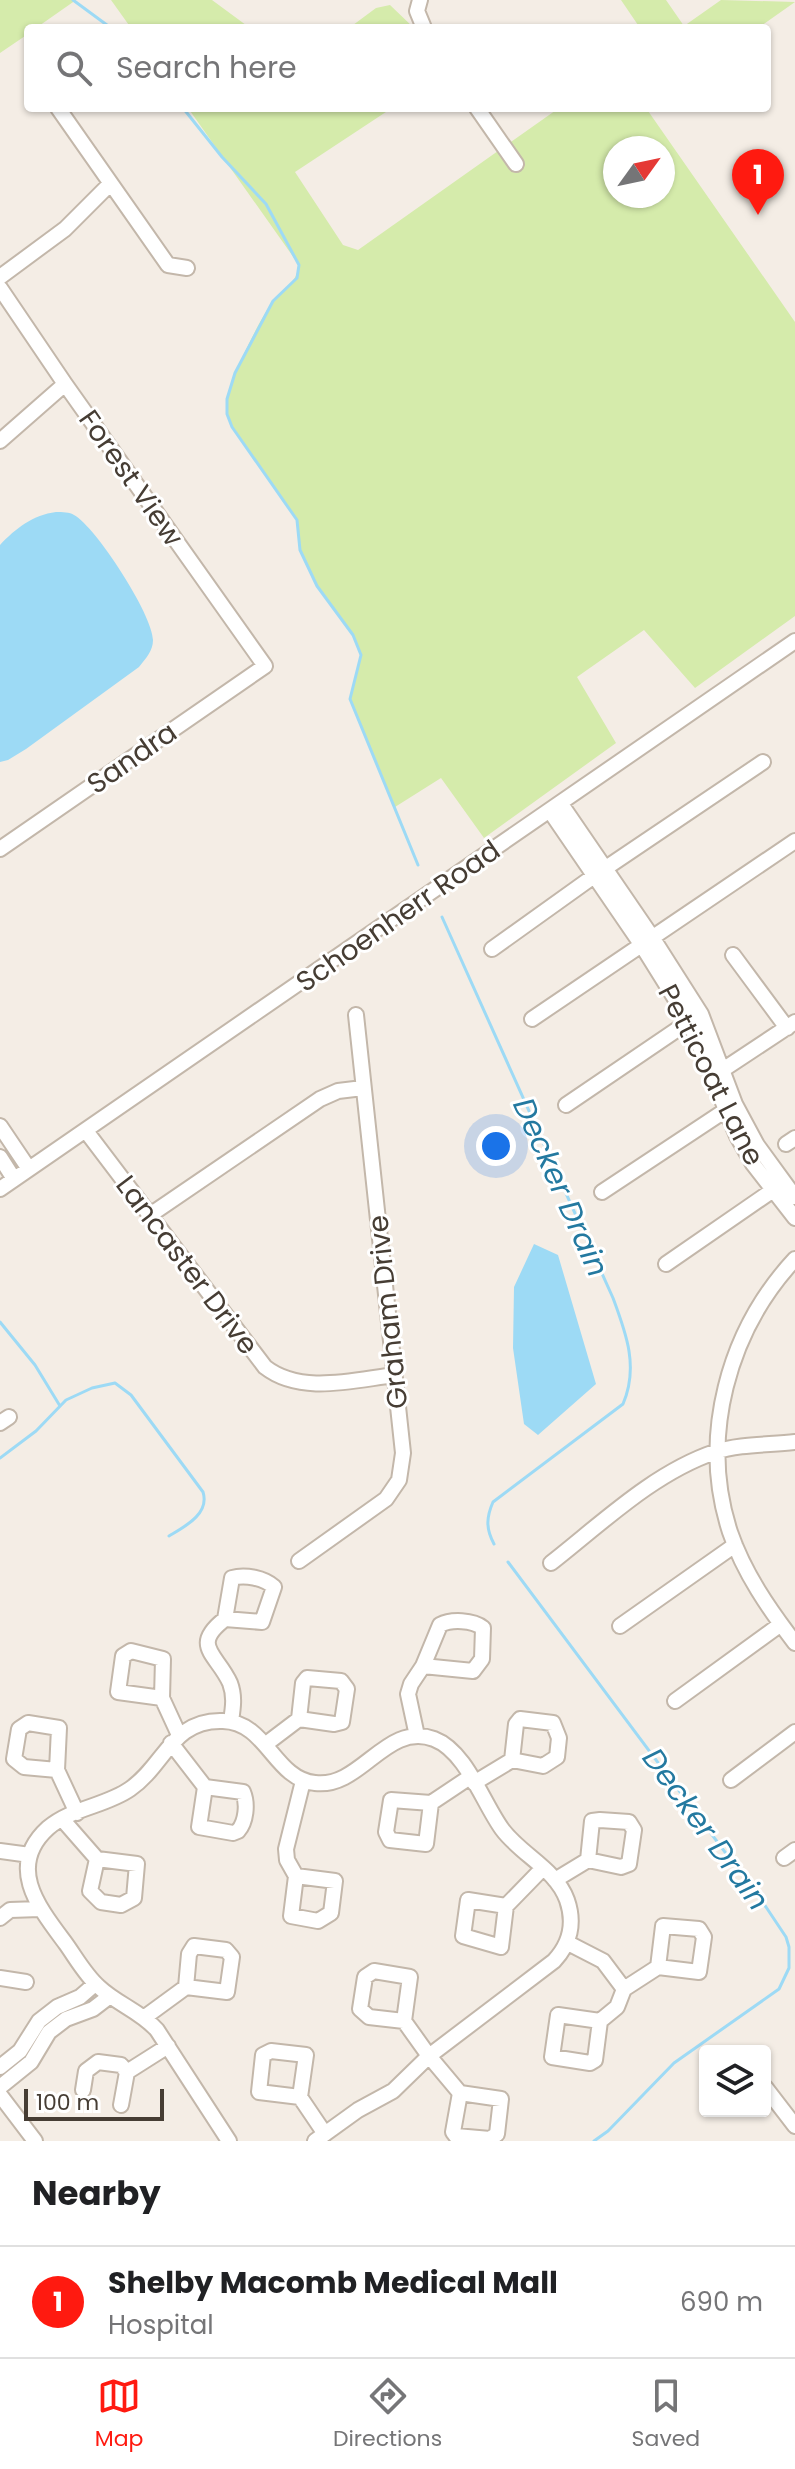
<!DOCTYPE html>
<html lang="en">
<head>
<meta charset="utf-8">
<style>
  body { margin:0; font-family:Poppins,sans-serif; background:#f6f6f6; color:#202124 }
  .controls { position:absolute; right:24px; bottom:24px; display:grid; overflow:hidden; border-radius:8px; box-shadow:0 2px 6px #0004 }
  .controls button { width:72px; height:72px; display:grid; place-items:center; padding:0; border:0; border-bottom:2px solid #e0e0e0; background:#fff; color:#202124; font:40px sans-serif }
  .compass { position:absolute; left:603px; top:136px; width:72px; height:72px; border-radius:50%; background:#fff; box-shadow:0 2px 6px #0004; rotate:57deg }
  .scale { position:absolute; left:24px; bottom:20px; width:140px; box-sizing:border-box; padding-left:8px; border:4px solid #463d34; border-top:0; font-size:22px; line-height:28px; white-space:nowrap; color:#463d34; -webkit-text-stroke:6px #fff; paint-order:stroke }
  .you { position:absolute; left:496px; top:1146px; width:28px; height:28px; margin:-20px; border:6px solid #fff; border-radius:50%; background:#1a73e8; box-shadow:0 0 0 12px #1a73e833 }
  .badge { display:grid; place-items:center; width:52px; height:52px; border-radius:50%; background:#ff1a10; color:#fff; font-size:26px; font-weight:700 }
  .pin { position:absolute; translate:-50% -66px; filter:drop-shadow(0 2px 4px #0008) }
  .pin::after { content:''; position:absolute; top:42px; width:28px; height:24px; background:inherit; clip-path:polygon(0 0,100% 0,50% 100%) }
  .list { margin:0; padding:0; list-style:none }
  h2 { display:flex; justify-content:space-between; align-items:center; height:104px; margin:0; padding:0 32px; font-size:34px }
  h2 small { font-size:26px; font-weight:400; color:#757577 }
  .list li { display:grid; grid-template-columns:52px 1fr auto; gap:24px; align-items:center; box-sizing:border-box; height:112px; padding:0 32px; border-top:2px solid #e0e0e0 }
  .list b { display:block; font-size:30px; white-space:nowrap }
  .list p { margin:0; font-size:26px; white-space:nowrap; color:#757577 }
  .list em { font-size:26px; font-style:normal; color:#757577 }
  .icon { flex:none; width:44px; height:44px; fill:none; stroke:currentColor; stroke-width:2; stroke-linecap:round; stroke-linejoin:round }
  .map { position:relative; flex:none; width:795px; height:2141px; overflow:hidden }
  .search { position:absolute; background:#fff; box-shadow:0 2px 6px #0004; left:24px; right:24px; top:24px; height:88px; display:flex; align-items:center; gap:20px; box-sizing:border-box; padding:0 28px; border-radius:8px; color:#757577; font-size:30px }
  .sheet { height:216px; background:#fff }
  nav { display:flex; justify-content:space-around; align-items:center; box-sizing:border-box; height:112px; border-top:2px solid #e0e0e0; background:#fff; font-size:22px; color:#757577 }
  nav a { display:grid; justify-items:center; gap:4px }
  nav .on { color:#ff1a10 }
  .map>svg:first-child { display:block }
</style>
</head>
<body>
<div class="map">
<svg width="795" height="2141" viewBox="0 0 795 2141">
  <rect width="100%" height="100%" fill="#f4ede5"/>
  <!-- green -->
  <path fill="#d5ebab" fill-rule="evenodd" d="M0 0H76L36 28H28V34L0 53Z
    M111 0H212L250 28H131Z
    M621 0H666L684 26 721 0 795 2 758 28H640Z
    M390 5 414 28H349L376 8Z
    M188 108H392L295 172 343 245 358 250 559 108H646L795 322V616L695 688 644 630 577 677 616 743 484 838 441 778 395 807 350 699 361 655 353 635 317 586 300 550 297 520 232 427C229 419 227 412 227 403 228 382 261 316 274 300 286 286 296 284 299 265ZM615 148H663V196H615Z"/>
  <!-- water -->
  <path fill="#9ddaf5" d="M56 512C62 512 70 512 74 515 96 527 153 615 153 640 153 651 146 658 139 667L26 749 8 760 0 762V545C16 528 33 515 56 512Z
    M534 1244 558 1255 596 1384 538 1435 524 1424 513 1348 514 1287Z"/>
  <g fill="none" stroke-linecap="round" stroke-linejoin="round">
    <!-- stream -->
    <path stroke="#9ddaf5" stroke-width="3" d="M73 0 111 28
      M183 108 222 157 266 204 299 265 297 278 273 301 235 373 227 399V414L232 427 297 520 300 550 317 586 353 635 361 655 350 699 418 865
      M442 917 613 1298C626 1333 639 1367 623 1404L493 1502C486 1518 486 1529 494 1544
      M0 1322 35 1365 60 1406
      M0 1458 36 1431 66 1400 92 1388 115 1383 131 1395 203 1492C210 1514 184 1527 169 1536
      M508 1562 766 1907 786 1937 789 1947V1968L779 1989 674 2063 608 2131 594 2141"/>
    <defs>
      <path id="minor" d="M420 0 417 11 424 28
        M58 108 168 265 187 268
        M477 108 516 164
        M0 277 65 229 109 185
        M0 288 65 384 265 666 0 849
        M0 441 65 384
        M561 804 652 937 701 1014 735 1104 757 1145 795 1197
        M550 811 641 944 689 1021 737 1136 753 1164 795 1218
        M492 949 594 876 763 762
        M733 955 787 1028
        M532 1019 795 841
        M715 1075 795 1022
        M566 1105 697 1016
        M0 1126 29 1169
        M86 1131 265 1367C301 1395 353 1380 395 1375
        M786 1144 795 1138
        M0 1157 14 1179
        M0 1189 795 641
        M602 1192 732 1106
        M150 1215 320 1099 338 1091 363 1088
        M795 1259C728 1331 699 1437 730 1532 744 1573 769 1609 795 1643
        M666 1264 779 1186
        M0 1423 9 1417
        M299 1561 386 1499 399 1480 403 1453 356 1015
        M551 1563C601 1524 653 1473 715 1452 739 1444 769 1445 795 1442
        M225 1619 232 1578C245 1574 264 1578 274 1587L262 1622 225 1619C190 1646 217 1654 230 1683 235 1696 233 1708 231 1721
        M620 1626 735 1545
        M162 1698 118 1692 123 1656 131 1651 163 1659 162 1698 179 1735
        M675 1701 781 1624
        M417 1736 408 1694 411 1684 423 1666 473 1671 482 1659 483 1628C473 1620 451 1619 440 1625L423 1666
        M171 1743 205 1787 243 1792C248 1804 246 1822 238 1831L233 1833 199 1827 205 1787
        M266 1744 299 1719 334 1724 342 1722 347 1689 341 1681 307 1678 303 1683 299 1719
        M57 1770 24 1767 14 1759 19 1729 28 1723 59 1728 57 1770 77 1813
        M731 1780 795 1732
        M474 1783 512 1760 543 1766 557 1757 559 1738 553 1723 520 1719 516 1724 512 1760
        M431 1803 391 1800 386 1832 390 1840 426 1844 431 1803 470 1777
        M62 1819 97 1859 137 1864 134 1898 121 1905 101 1902 90 1891 97 1859
        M0 1851 30 1855
        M784 1858 795 1850
        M296 1876 291 1916 318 1921 331 1913 335 1881 296 1876 287 1860 286 1849 303 1781
        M555 1880 588 1860 621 1867 629 1864 634 1830 629 1822 600 1820 592 1821 588 1860
        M506 1906 468 1900 463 1936 501 1947 506 1906 543 1868
        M0 1918 10 1910 40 1909
        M568 1943 603 1961 624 1989 617 2007 600 2021 558 2015 552 2057 590 2063 595 2060 600 2021
        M374 1971 410 1977 404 2021 369 2017 360 2009 365 1977Z
        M0 1978 26 1982
        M624 1989 658 1967 699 1972 704 1937 699 1929 663 1926 658 1967
        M145 2017 186 1987 227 1992 232 1957 226 1950 194 1946 189 1954 186 1987
        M404 2021 429 2056 460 2093 501 2099 497 2134 490 2139 456 2136 453 2132 460 2093
        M0 2067 20 2051 39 2021 57 2007 80 1997 95 1984
        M0 2087 31 2062 49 2032 66 2019 93 2009 110 1996
        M765 2087 795 2126
        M83 2090 86 2071 98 2062 121 2065 127 2072
        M0 2095 35 2141
        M300 2097 259 2092 263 2055 271 2051 306 2055 300 2097 325 2134
        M121 2105 127 2072 168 2046
        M229 2141 157 2030C140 2011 117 2004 99 1987 86 1976 76 1958 66 1944 40 1909 5 1867 48 1828 71 1808 106 1806 130 1789 165 1765 172 1719 223 1721 267 1722 274 1779 315 1783 361 1789 386 1721 434 1739 466 1751 483 1803 502 1829 521 1855 556 1869 567 1900 575 1923 570 1944 554 1961L429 2056 393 2091 358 2110 315 2141"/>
    </defs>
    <!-- minor casing -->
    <use href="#minor" stroke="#c3b7aa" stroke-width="18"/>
    <!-- minor -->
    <use href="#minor" stroke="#fff" stroke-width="14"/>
  </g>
  <g text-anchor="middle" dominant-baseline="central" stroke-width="6" stroke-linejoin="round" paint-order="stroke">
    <!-- street labels -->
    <g font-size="28" fill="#463d34" stroke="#fff">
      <text transform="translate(131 478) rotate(55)">Forest View</text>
      <text transform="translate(132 758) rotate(-35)">Sandra</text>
      <text transform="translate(398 916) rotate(-35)">Schoenherr Road</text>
      <text transform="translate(711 1075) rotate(63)">Petticoat Lane</text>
      <text transform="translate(187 1265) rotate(53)">Lancaster Drive</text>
      <text transform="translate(388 1312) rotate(-96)">Graham Drive</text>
    </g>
    <!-- water labels -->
    <g font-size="30" font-style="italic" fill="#2379a0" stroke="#fff">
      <text transform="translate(561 1187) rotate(66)">Decker Drain</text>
      <text transform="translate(706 1829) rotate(54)">Decker Drain</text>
    </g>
  </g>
</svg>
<div class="controls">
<button><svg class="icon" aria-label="layers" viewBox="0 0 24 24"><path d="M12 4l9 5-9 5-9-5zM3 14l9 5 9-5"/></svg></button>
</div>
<svg class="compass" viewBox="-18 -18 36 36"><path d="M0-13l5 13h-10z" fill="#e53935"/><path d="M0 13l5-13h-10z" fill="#757577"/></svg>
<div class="scale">100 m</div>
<div class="you"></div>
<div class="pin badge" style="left:758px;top:215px">1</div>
<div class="search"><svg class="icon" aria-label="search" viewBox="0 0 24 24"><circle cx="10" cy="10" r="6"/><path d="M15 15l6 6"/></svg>Search here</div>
</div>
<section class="sheet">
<h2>Nearby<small></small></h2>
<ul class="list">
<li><span class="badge">1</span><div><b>Shelby Macomb Medical Mall</b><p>Hospital</p></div><em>690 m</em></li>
</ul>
</section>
<nav>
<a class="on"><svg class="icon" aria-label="map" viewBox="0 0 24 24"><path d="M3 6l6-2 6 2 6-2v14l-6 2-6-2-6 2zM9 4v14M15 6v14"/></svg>Map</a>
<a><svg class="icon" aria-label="directions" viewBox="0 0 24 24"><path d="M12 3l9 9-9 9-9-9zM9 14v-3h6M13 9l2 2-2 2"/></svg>Directions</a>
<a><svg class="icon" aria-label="saved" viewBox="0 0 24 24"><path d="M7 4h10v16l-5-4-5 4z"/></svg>Saved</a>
</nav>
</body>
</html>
